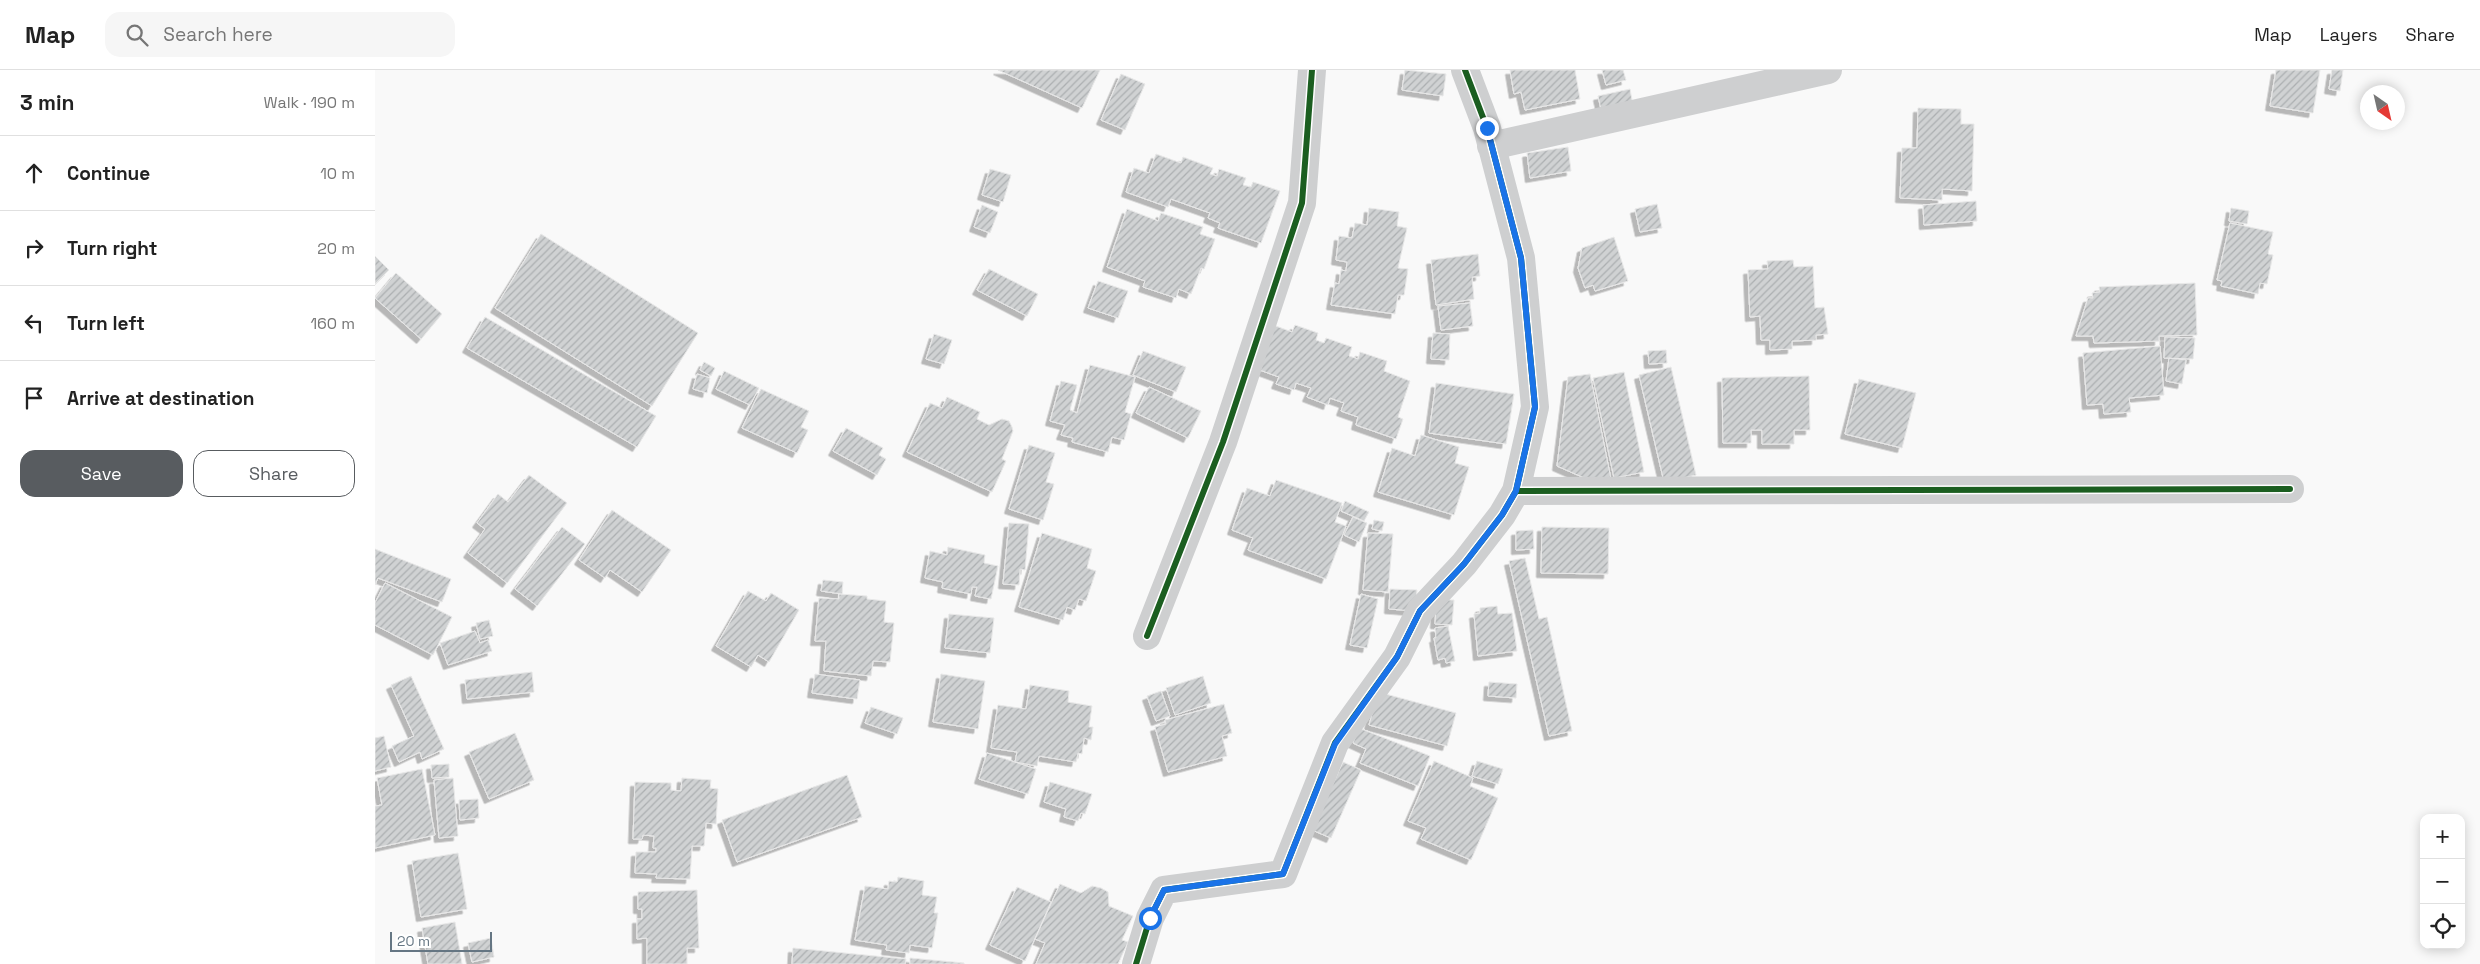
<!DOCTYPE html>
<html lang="en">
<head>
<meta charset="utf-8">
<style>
  body { margin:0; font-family:"Space Grotesk",sans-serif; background:#f6f6f6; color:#222 }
  .controls { position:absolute; right:15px; bottom:15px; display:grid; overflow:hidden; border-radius:10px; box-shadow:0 2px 12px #0003 }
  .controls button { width:45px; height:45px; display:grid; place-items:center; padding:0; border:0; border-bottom:1px solid #e0e0e0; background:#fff; color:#222; font:25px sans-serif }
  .compass { position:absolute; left:1985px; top:15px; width:45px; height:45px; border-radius:50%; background:#fff; box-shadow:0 2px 12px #0003; rotate:146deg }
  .scale { position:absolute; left:15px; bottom:12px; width:102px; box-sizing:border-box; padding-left:5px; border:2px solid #657683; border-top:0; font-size:14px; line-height:18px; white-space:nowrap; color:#657683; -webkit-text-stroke:4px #fff; paint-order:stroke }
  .stop { position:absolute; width:15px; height:15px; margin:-11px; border:4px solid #1a73e8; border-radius:50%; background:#fff }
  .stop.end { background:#1a73e8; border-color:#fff; box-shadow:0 1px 5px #0008 }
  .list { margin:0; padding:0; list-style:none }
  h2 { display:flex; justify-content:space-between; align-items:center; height:65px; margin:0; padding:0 20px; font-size:21px }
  h2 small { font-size:16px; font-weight:400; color:#767676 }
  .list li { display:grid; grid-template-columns:32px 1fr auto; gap:15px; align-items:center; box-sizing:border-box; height:75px; padding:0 20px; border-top:1px solid #e0e0e0 }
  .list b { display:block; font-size:19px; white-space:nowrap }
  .list em { font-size:16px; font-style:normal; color:#767676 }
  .actions { display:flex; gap:10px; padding:15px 20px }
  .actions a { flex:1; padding:11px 0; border:1px solid #585c60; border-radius:15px; text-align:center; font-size:18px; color:#585c60 }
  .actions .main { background:#585c60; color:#fff }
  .icon { flex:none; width:28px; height:28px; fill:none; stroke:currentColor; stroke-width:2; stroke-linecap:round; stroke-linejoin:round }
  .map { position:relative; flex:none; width:2105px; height:894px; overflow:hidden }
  header { display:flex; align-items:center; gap:30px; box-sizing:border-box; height:70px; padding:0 25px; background:#fff; border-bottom:1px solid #e0e0e0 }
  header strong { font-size:24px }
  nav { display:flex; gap:28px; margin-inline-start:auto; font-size:18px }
  .search { width:350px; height:45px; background:#f6f6f6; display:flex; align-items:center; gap:12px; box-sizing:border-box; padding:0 18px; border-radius:15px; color:#767676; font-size:19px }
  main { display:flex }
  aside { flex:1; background:#fff }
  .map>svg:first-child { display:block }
</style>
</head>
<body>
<header>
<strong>Map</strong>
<div class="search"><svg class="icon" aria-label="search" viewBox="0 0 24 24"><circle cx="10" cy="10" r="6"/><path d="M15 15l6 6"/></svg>Search here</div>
<nav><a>Map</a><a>Layers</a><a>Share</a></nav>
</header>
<main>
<aside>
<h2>3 min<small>Walk · 190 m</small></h2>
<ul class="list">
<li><svg class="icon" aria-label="ahead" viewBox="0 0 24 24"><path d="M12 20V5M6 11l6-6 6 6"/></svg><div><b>Continue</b></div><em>10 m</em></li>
<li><svg class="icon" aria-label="right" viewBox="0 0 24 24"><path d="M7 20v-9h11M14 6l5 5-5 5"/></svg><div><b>Turn right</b></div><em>20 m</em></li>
<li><svg class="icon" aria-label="left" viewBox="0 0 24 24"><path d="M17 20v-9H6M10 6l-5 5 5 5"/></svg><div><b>Turn left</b></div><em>160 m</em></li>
<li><svg class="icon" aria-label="arrive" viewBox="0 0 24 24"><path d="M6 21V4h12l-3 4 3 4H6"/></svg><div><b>Arrive at destination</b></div></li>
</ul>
<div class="actions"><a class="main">Save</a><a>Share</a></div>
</aside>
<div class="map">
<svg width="2105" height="894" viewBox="0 0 2105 894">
  <defs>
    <pattern id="building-hatch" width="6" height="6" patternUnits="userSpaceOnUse" patternTransform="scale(1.25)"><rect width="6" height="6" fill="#d0d2d3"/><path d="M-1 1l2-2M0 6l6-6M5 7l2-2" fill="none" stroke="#acafb1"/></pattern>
    <filter id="shadow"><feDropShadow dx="-4.5" dy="4.5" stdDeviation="0" flood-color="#0004"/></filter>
  </defs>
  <rect width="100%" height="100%" fill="#f9f9f9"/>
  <!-- building -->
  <path fill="url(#building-hatch)" stroke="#e8e8e8" filter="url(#shadow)" d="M623 0H725L707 38Z
    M1030 0 1071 4 1068 26 1027 20Z
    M1135 0H1200L1205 29 1150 40 1146 22 1139 24Z
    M1227 0H1248L1251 10 1231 15Z
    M1901 0H1945L1938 43 1895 36Z
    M1957 0H1968L1965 21 1954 19Z
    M746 4 770 14 750 60 726 50Z
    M1255 19 1259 41 1228 48 1223 26Z
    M1543 38 1586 39V54H1599L1597 121 1567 119V130L1525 128 1527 78H1542Z
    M1193 77 1196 101 1155 108 1152 83Z
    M781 84 806 93 808 87 838 98 835 104 842 106 844 99 871 108 868 115 876 117 878 112 905 121 886 173 843 158 845 153 833 148 835 143 796 129 793 137 751 122 759 98 774 103Z
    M615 99 636 105 628 132 607 125Z
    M1601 131 1602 151 1549 155 1548 135Z
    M1282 134 1287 158 1265 162 1260 139Z
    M607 135 623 142 615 163 599 157Z
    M994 138 1024 142 1022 156 1032 158 1023 198 1033 199 1029 225H1023L1020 244 956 235 960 213 964 214 966 200 971 201 972 192 961 190 964 166 977 168 980 153 992 155Z
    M1856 138 1874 141 1872 154 1854 151Z
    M752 139 783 151 786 143 828 157 825 164 840 169 829 199 826 198 816 224 804 219 801 228 768 217 770 211 732 197Z
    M1855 153 1898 162 1893 184 1898 185 1892 214 1885 213 1883 224 1846 216 1847 211 1842 210Z
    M166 164 323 263 277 336 120 238Z
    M1239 167 1253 211 1220 221 1218 215 1210 218 1203 198 1207 178Z
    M1103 184 1105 206 1097 207 1099 229 1061 235 1056 190Z
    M0 186 14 200 0 214Z
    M1418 190 1419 197 1438 196 1440 238 1449 237 1453 264 1441 265V270L1417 271V279L1395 280V270H1386L1385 246 1375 247 1373 200 1393 199 1392 191Z
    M614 199 663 224 652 246 602 220Z
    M21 203 67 244 46 269 0 228Z
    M723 211 753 221 743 248 713 238Z
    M1820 213 1822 265 1784 266V271L1719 273 1718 266H1701L1713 228H1718L1717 223 1725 222 1724 217Z
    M1095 233 1098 256 1066 260 1063 236Z
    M110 247 281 346 262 377 92 278Z
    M893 253 917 262 920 255 943 263 941 270 949 273 951 268 977 277 974 286 983 289 985 282 1012 291 1009 301 1035 311 1023 347 1028 349 1021 369 981 355 983 347 966 341 969 333 955 328 953 335 932 327 936 318 921 313 919 320 901 314 904 307 882 299Z
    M1058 263 1075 264 1074 290 1056 289Z
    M559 264 577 270 569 294 551 289Z
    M1790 267 1820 268 1818 289 1789 288Z
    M1785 276 1789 325 1754 328 1756 342 1729 344 1728 334 1712 335 1708 283Z
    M1291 280 1292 293 1274 294 1273 281Z
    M768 281 811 297 801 322 758 305Z
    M1794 288 1811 290 1807 314 1791 311Z
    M329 292 340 298 336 306 325 300Z
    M715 295 760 307 750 342 756 344 749 370 737 367 733 382 697 372 698 368 686 365 690 355 675 351 686 311 702 315 695 340 702 343Z
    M1296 297 1321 405 1289 412 1264 305Z
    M349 301 384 318 375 335 341 319Z
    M1249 302 1269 402 1239 408 1218 308Z
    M322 304 335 308 332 323 318 319Z
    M1215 304 1236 409 1214 410 1182 396 1193 307Z
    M1434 306 1435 360H1419V374H1387V360H1376V373H1348L1347 308Z
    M1484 309 1541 323 1527 378 1470 364Z
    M1061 313 1139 324 1131 374 1054 363Z
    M774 317 826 341 813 368 761 343Z
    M386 319 434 341 426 357 433 360 422 383 367 358Z
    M572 327 605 342 602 349 614 355 627 349 634 351 637 357 638 361 627 389 631 391 617 422 532 382 555 333 567 338Z
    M471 358 508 378 504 385 511 389 502 405 458 381Z
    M1046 365 1084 377 1080 393 1094 397 1079 445 1003 422 1017 378 1040 386Z
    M654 375 680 383 671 412 679 414 668 450 634 439Z
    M154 405 192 433 132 513 93 483 110 459 102 453 123 424 133 432Z
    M901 410 967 433 960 452 971 456 951 509 873 480 878 468 857 460 872 418 895 426Z
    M970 431 994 442 989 451 966 441Z
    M237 440 296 480 267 522 235 500 230 508 204 490Z
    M978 447 992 453 984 472 969 465Z
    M999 450 1009 452 1007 461 997 459Z
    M634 453 654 454 650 500 645 499 644 515 628 514Z
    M187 457 210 474 162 536 140 519Z
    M1167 457 1234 458 1233 504 1166 503Z
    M1158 460 1159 479 1141 480V461Z
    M667 463 717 479 712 498 721 501 711 531 704 529 700 540 692 537 688 550 644 537Z
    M993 463 1018 464 1013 522 988 520Z
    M573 477 610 485 609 493 623 496 616 529 600 526 602 517H597L596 524 567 518 568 512 550 508 555 481 572 485Z
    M0 479 76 509 67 532 3 508 0 515Z
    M1150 488 1164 549 1172 547 1197 661 1174 666 1134 491Z
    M448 510 468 512 467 524 446 521Z
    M10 513 77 547 58 585 0 555V533Z
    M1015 519 1042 520 1040 541 1014 539Z
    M373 521 391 531 396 523 424 540 394 592 383 585 376 597 341 576Z
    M464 524 492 526V529L511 531 509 552 519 553 515 592 498 591 496 606 449 601 451 571H440L444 528 464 529Z
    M986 524 1003 529 992 578 975 575Z
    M1070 530H1079L1077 555 1060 554 1061 538Z
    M1122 536 1123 544 1137 543 1142 581 1103 586 1099 544 1105 543V538Z
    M574 544 619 548 615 583 570 578Z
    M114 550 118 566 105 569 101 553Z
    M1073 556 1080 591 1071 593 1070 588 1063 590 1059 568H1061L1060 558Z
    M100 561 105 573 113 570 117 581 73 595 65 573Z
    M157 602 159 622 92 629 90 610Z
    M440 604 485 610 482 629 437 623Z
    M566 604 610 611 603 659 558 652Z
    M36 606 69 679 47 689 45 682 24 692 17 676 39 666 16 615Z
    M828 606 836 633 800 645 791 618Z
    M1114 612 1142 614 1141 628 1113 626Z
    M655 615 694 621 693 632 717 636 714 657H718L716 670 709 668 707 684 703 683 701 692 664 686 662 696 640 692 642 682 616 678 623 635 651 639Z
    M786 621 795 646 781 651 772 626Z
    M1003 622 1081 643 1072 676 994 655Z
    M849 634 857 663 847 666 852 686 793 702 780 657 791 654 790 650Z
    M496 637 528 648 522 664 490 653Z
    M984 658 1055 686 1043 716 985 693 991 679 978 673Z
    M140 663 159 710 114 729 94 682Z
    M9 666 16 697 0 701V668Z
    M612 683 661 699 653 724 604 709Z
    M1059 691 1098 708 1095 716 1123 728 1096 790 1046 769 1051 758 1033 751Z
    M1102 691 1128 699 1123 714 1097 706Z
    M968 692 986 700 956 768 937 760Z
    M74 694V707L57 708 56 695Z
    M47 699 60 765 0 778V736L7 735 2 708Z
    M472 705 487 747 362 792 347 750Z
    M78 708 83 766 64 768 59 710Z
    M307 708 336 710 335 718 343 719 341 754 331 753 329 776H317L315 809 281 808 282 804 260 803 261 782H281V778H278L279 766 268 765 267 769H258L260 712 296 713V720L306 721Z
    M675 712 717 724 710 744 706 743 703 751 689 747 691 739 669 732Z
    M103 729 104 748 85 750 84 730Z
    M83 783 92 839 46 847 37 791Z
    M523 807 549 811 547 825 562 827 559 843H563L557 878 535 875 534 883 511 880 512 875 480 870 490 816 513 819 514 811 522 812Z
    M685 814 706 823 717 816 726 818 733 822 734 836 758 846 747 870 753 872 743 894H661L670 873 660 869Z
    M642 817 676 832 650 891 615 875Z
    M322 820 324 878H312V894H272V868L262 869V849H267V839H263V822Z
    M80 852 87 894H53L47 858Z
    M116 868 119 887 97 892 93 873Z
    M418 878 531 889 530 894H417Z
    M535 888 589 893V894H535Z"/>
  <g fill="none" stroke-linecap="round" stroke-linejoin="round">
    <!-- street -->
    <path stroke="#cecfd0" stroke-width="28" d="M1116 76 1453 0
      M1141 421 1915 419
      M772 566 848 372 927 133 937 0
      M761 894 775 848 789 820 908 804 960 673 1022 587 1045 541 1089 494 1127 445 1141 421 1160 337 1146 188 1112 58 1090 0"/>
    <defs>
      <path id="cycleway" d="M1141 421 1915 419
        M772 566 848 372 927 133 937 0
        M761 894 775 848 789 820 908 804 960 673 1022 587 1045 541 1089 494 1127 445 1141 421 1160 337 1146 188 1112 58 1090 0"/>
    </defs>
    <!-- cycleway casing -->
    <use href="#cycleway" stroke="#fff" stroke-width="9"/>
    <!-- cycleway -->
    <use href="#cycleway" stroke="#1b5e20" stroke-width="6"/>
  </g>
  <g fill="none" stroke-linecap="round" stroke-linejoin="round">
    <!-- route -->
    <path stroke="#1a73e8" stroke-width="6" d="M775 848 789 820 908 804 960 674 1022 587 1045 541 1089 494 1127 445 1141 421 1160 337 1146 188 1112 58"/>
  </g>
</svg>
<div class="controls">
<button>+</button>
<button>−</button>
<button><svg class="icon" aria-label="locate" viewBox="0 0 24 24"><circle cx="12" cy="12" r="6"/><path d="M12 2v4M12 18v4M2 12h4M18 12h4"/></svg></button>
</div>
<svg class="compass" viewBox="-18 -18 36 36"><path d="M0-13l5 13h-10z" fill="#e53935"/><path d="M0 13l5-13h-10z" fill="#767676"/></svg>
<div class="scale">20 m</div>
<div class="stop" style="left:775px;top:848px"></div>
<div class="stop end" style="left:1112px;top:58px"></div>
</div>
</main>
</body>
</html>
